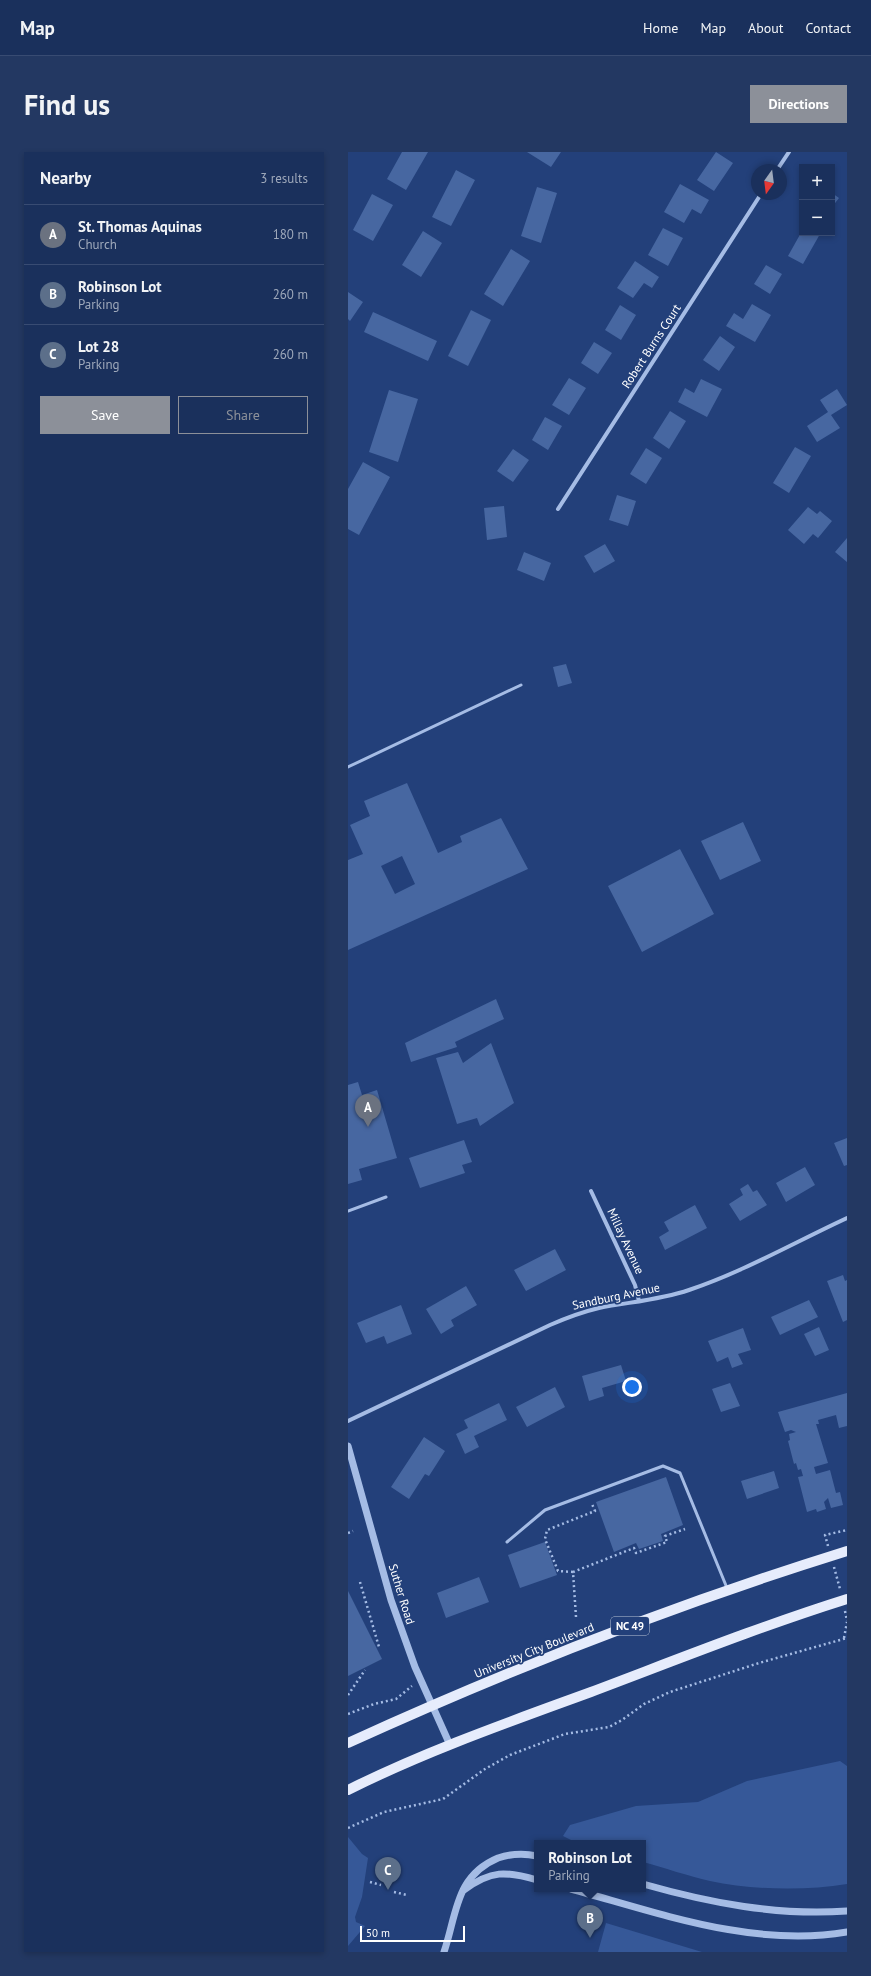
<!DOCTYPE html>
<html lang="en">
<head>
<meta charset="utf-8">
<style>
  body { margin:0; font-family:"PT Sans",sans-serif; background:#233862; color:#f1f3f6 }
  .controls { position:absolute; right:12px; top:12px; display:grid; overflow:hidden; border-radius:0px; box-shadow:0 2px 6px #0003 }
  .controls button { width:36px; height:36px; display:grid; place-items:center; padding:0; border:0; border-bottom:1px solid #384b72; background:#1a305c; color:#f1f3f6; font:20px sans-serif }
  .compass { position:absolute; left:403px; top:12px; width:36px; height:36px; border-radius:50%; background:#1a305c; box-shadow:0 2px 6px #0003; rotate:194deg }
  .scale { position:absolute; left:12px; bottom:10px; width:105px; box-sizing:border-box; padding-left:4px; border:2px solid #fff; border-top:0; font-size:11px; line-height:14px; white-space:nowrap; color:#fff; -webkit-text-stroke:3px #23407a; paint-order:stroke }
  .you { position:absolute; left:284px; top:1235px; width:14px; height:14px; margin:-10px; border:3px solid #fff; border-radius:50%; background:#1a73e8; box-shadow:0 0 0 6px #1a73e833 }
  .badge { display:grid; place-items:center; width:26px; height:26px; border-radius:50%; background:#8c9099; color:#fff; font-size:13px; font-weight:700 }
  .pin { position:absolute; translate:-50% -33px; filter:drop-shadow(0 1px 2px #0008) }
  .pin::after { content:''; position:absolute; top:21px; width:14px; height:12px; background:inherit; clip-path:polygon(0 0,100% 0,50% 100%) }
  .popup { position:absolute; left:186px; top:1688px; width:112px; height:52px; box-sizing:border-box; display:grid; place-content:center; border-radius:0px; background:#1a305c; filter:drop-shadow(0 1px 3px #0005); font-size:13px; white-space:nowrap; color:#9fa9bb }
  .popup b { font-size:15px; color:#f1f3f6 }
  .popup::after { content:''; position:absolute; left:50%; top:100%; margin-left:-8px; border:8px solid transparent; border-top-color:#1a305c }
  .list { margin:0; padding:0; list-style:none }
  h2 { display:flex; justify-content:space-between; align-items:center; height:52px; margin:0; padding:0 16px; font-size:17px }
  h2 small { font-size:13px; font-weight:400; color:#9fa9bb }
  .list li { display:grid; grid-template-columns:26px 1fr auto; gap:12px; align-items:center; box-sizing:border-box; height:60px; padding:0 16px; border-top:1px solid #384b72 }
  .list b { display:block; font-size:15px; white-space:nowrap }
  .list p { margin:0; font-size:13px; white-space:nowrap; color:#9fa9bb }
  .list em { font-size:13px; font-style:normal; color:#9fa9bb }
  .actions { display:flex; gap:8px; padding:12px 16px }
  .actions a { flex:1; padding:9px 0; border:1px solid #8c9099; border-radius:0px; text-align:center; font-size:14px; color:#8c9099 }
  .actions .main { background:#8c9099; color:#fff }
  .map { position:relative; flex:none; width:499px; height:1800px; overflow:hidden; border-radius:0px }
  header { display:flex; align-items:center; gap:24px; box-sizing:border-box; height:56px; padding:0 20px; background:#1a305c; border-bottom:1px solid #384b72 }
  header strong { font-size:19px }
  nav { display:flex; gap:22px; margin-inline-start:auto; font-size:14px }
  .intro { display:flex; align-items:center; justify-content:space-between; box-sizing:border-box; height:96px; padding:0 24px }
  h1 { margin:0; font-size:28px }
  .button { padding:10px 18px; border-radius:0px; background:#8c9099; color:#fff; font-size:14px; font-weight:700 }
  main { display:flex; gap:24px; padding:0 24px }
  aside { flex:1; background:#1a305c; border-radius:0px; box-shadow:0 2px 6px #0003 }
  .map>svg:first-child { display:block }
</style>
</head>
<body>
<header>
<strong>Map</strong>
<nav><a>Home</a><a>Map</a><a>About</a><a>Contact</a></nav>
</header>
<div class="intro"><h1>Find us</h1><a class="button">Directions</a></div>
<main>
<aside>
<h2>Nearby<small>3 results</small></h2>
<ul class="list">
<li><span class="badge" style="background:#6b7280">A</span><div><b>St. Thomas Aquinas</b><p>Church</p></div><em>180 m</em></li>
<li><span class="badge" style="background:#5c6f8a">B</span><div><b>Robinson Lot</b><p>Parking</p></div><em>260 m</em></li>
<li><span class="badge" style="background:#5c6f8a">C</span><div><b>Lot 28</b><p>Parking</p></div><em>260 m</em></li>
</ul>
<div class="actions"><a class="main">Save</a><a>Share</a></div>
</aside>
<div class="map">
<svg width="499" height="1800" viewBox="0 0 499 1800">
  <rect width="100%" height="100%" fill="#23407a"/>
  <!-- green -->
  <path fill="#365898" d="M492 1609 499 1614V1732C457 1739 404 1738 362 1729 340 1724 317 1716 295 1710V1691H229L215 1684 222 1673 288 1654 350 1650 399 1629Z
    M0 1685 14 1702 20 1706 14 1745 7 1765 8 1770 17 1774 0 1794Z
    M258 1771 354 1800H250Z"/>
  <!-- building -->
  <path fill="#4767a1" fill-rule="evenodd" d="M54 0H80L58 38 39 27Z
    M179 0H213L203 15Z
    M368 0 385 11 366 39 349 28Z
    M108 18 127 28 103 74 84 65Z
    M332 32 361 48 353 62 344 57 336 71 316 60Z
    M189 35 209 41 193 91 173 84Z
    M484 41 491 46 484 55Z
    M24 42 45 53 25 89 5 78Z
    M315 76 335 86 320 114 300 103Z
    M75 79 94 91 73 125 54 113Z
    M454 79V81L472 82 455 112 440 104Z
    M163 97 182 109 155 154 136 142Z
    M287 109 311 125 304 136 296 131 285 146 269 136Z
    M418 113 434 122 422 142 406 132Z
    M0 140 15 150 2 169 0 167Z
    M404 152 423 163 407 190 378 174 386 161 395 167Z
    M272 153 288 163 273 188 257 178Z
    M123 158 143 168 120 214 100 204Z
    M25 160 89 189 80 209 16 180Z
    M372 184 387 195 371 219 355 208Z
    M246 190 264 201 250 222 233 211Z
    M221 226 238 236 221 263 204 253Z
    M353 227 374 237 359 265 330 250 337 236 346 241Z
    M489 237 499 253 483 263 492 276 469 290 459 274 480 260 472 248Z
    M41 238 70 247 50 310 21 300Z
    M322 259 338 269 321 297 305 286Z
    M197 265 214 274 200 298 184 288Z
    M447 295 463 304 441 341 425 331Z
    M298 296 314 306 298 332 282 322Z
    M165 297 181 308 165 330 149 319Z
    M15 310 42 325 11 383 0 377V337Z
    M269 343 288 349 280 374 261 368Z
    M156 354 159 385 139 388 136 356Z
    M460 355 469 362 472 359 484 369 470 386 465 382 456 392 440 378Z
    M499 386V410L487 400Z
    M257 392 267 409 246 421 236 404Z
    M176 400 203 411 196 429 169 418Z
    M218 512 224 531 210 535 205 515Z
    M59 631 90 701 114 690 112 684 153 666 180 717 0 798V708L15 702 2 673 22 664 16 649ZM54 704 67 732 47 742 33 714Z
    M395 670 413 709 372 728 353 689Z
    M332 697 366 762 294 800 260 734Z
    M148 847 156 867 107 890 109 895 63 910 57 891Z
    M143 891 166 951 132 974 129 966 109 972 88 906 110 900 115 911Z
    M10 930 14 943 29 938 49 1006 11 1017 14 1028 0 1032V933Z
    M499 986V1013L496 1014 486 991Z
    M116 988 124 1010 114 1013 117 1021 72 1036 61 1006Z
    M457 1015 467 1033 438 1050 428 1031Z
    M400 1032 405 1040 409 1038 419 1053 392 1069 381 1052 395 1043 392 1037Z
    M347 1053 359 1076 317 1098 311 1085 321 1079 316 1070Z
    M207 1097 218 1118 178 1139 166 1118Z
    M495 1123 497 1129 499 1128V1168L495 1170 479 1129Z
    M118 1134 129 1153 103 1168 106 1174 93 1182 78 1157Z
    M461 1148 470 1165 432 1183 423 1165Z
    M53 1153 64 1182 39 1192 36 1184 18 1191 9 1171Z
    M471 1175 481 1198 467 1204 456 1182Z
    M395 1176 403 1198 390 1202 395 1212 384 1216 380 1205 369 1210 360 1189Z
    M273 1213 278 1229 254 1236 256 1244 241 1249 234 1224Z
    M382 1231 392 1254 373 1260 364 1237Z
    M207 1235 217 1255 179 1275 168 1255Z
    M499 1241V1274L491 1276 488 1263 470 1268 471 1272H468L480 1311 466 1315 468 1322 482 1318 488 1341 492 1340 495 1353 483 1356 480 1346 476 1350 478 1357 469 1360 468 1357 459 1360 450 1325 455 1324 453 1317 450 1318 448 1311 446 1312 440 1289 442 1288 441 1282 448 1280 443 1278 437 1280 430 1260Z
    M151 1251 159 1268 126 1284 131 1295 117 1302 108 1282 120 1276 116 1268Z
    M76 1285 97 1299 81 1324 77 1322 61 1347 43 1335Z
    M426 1319 431 1336 399 1347 393 1329Z
    M318 1325 335 1373 313 1382 315 1389 291 1397 288 1391 266 1400 248 1350Z
    M197 1390 209 1423 172 1436 160 1403Z
    M131 1425 141 1450 98 1466 89 1441Z
    M0 1439 34 1507 0 1524Z"/>
  <g fill="none" stroke-linecap="round" stroke-linejoin="round">
    <!-- path -->
    <path stroke="#a5bce5" stroke-width="2.5" stroke-dasharray="2 3" stroke-linecap="butt" d="M0 1381 5 1379
      M480 1394 477 1383 499 1378
      M486 1415 492 1437
      M225 1420 210 1419 197 1387 199 1378 247 1359 244 1352
      M12 1430 31 1495
      M497 1459 499 1469
      M228 1465 225 1420 286 1396 288 1401 319 1390 317 1384 337 1377
      M496 1486 499 1470
      M0 1543 17 1518
      M0 1562 26 1552 48 1547 64 1534
      M0 1676 36 1660 95 1647 137 1617 162 1603 217 1582 261 1575 274 1568 296 1552 322 1540 411 1511 499 1486
      M22 1730 33 1733
      M46 1740 59 1743"/>
    <!-- service -->
    <path stroke="#a5bce5" stroke-width="3" d="M0 615 173 533
      M0 1059 38 1045
      M159 1390 197 1358 315 1314 332 1321 379 1436"/>
    <!-- minor -->
    <path stroke="#a5bce5" stroke-width="4" d="M429 18 441 0
      M210 357 413 42
      M243 1039 287 1133 291 1149
      M0 1269 202 1173C218 1166 234 1160 251 1156 281 1150 312 1148 341 1138 395 1120 447 1090 499 1066"/>
    <!-- tertiary -->
    <path stroke="#a5bce5" stroke-width="7" d="M0 1294 43 1448 67 1515 102 1593
      M295 1732C362 1751 429 1764 499 1759
      M223 1737C311 1761 406 1796 499 1780
      M116 1738C143 1718 158 1719 189 1728
      M96 1800C109 1762 107 1724 150 1706 162 1702 176 1701 189 1704"/>
    <!-- primary -->
    <path stroke="#e6ecfc" stroke-width="10" d="M0 1591C162 1517 329 1452 499 1399
      M0 1638C78 1599 161 1570 243 1540 328 1508 413 1474 499 1447"/>
  </g>
  <g text-anchor="middle" dominant-baseline="central" stroke-width="3.5" stroke-linejoin="round" paint-order="stroke">
    <!-- shield labels -->
    <rect fill="#23407a" stroke="#bdc6d7" stroke-width="1" x="263" y="1465" width="38" height="18" rx="3"/>
    <g font-size="11" font-weight="bold" fill="#fff">
      <text x="282" y="1474">NC 49</text>
    </g>
    <!-- street labels -->
    <g font-size="12" fill="#fff" stroke="#23407a">
      <text transform="translate(303 194) rotate(-57)">Robert Burns Court</text>
      <text transform="translate(278 1089) rotate(65)">Millay Avenue</text>
      <text transform="translate(268 1144) rotate(-12)">Sandburg Avenue</text>
      <text transform="translate(54 1442) rotate(73)">Suther Road</text>
      <text transform="translate(186 1498) rotate(-22)">University City Boulevard</text>
    </g>
  </g>
</svg>
<div class="controls">
<button>+</button>
<button>−</button>
</div>
<svg class="compass" viewBox="-18 -18 36 36"><path d="M0-13l5 13h-10z" fill="#e53935"/><path d="M0 13l5-13h-10z" fill="#9fa9bb"/></svg>
<div class="scale">50 m</div>
<div class="you"></div>
<div class="pin badge" style="left:20px;top:975px;background:#6b7280">A</div>
<div class="pin badge" style="left:242px;top:1786px;background:#5c6f8a">B</div>
<div class="popup"><b>Robinson Lot</b>Parking</div>
<div class="pin badge" style="left:40px;top:1738px;background:#5c6f8a">C</div>
</div>
</main>
</body>
</html>
